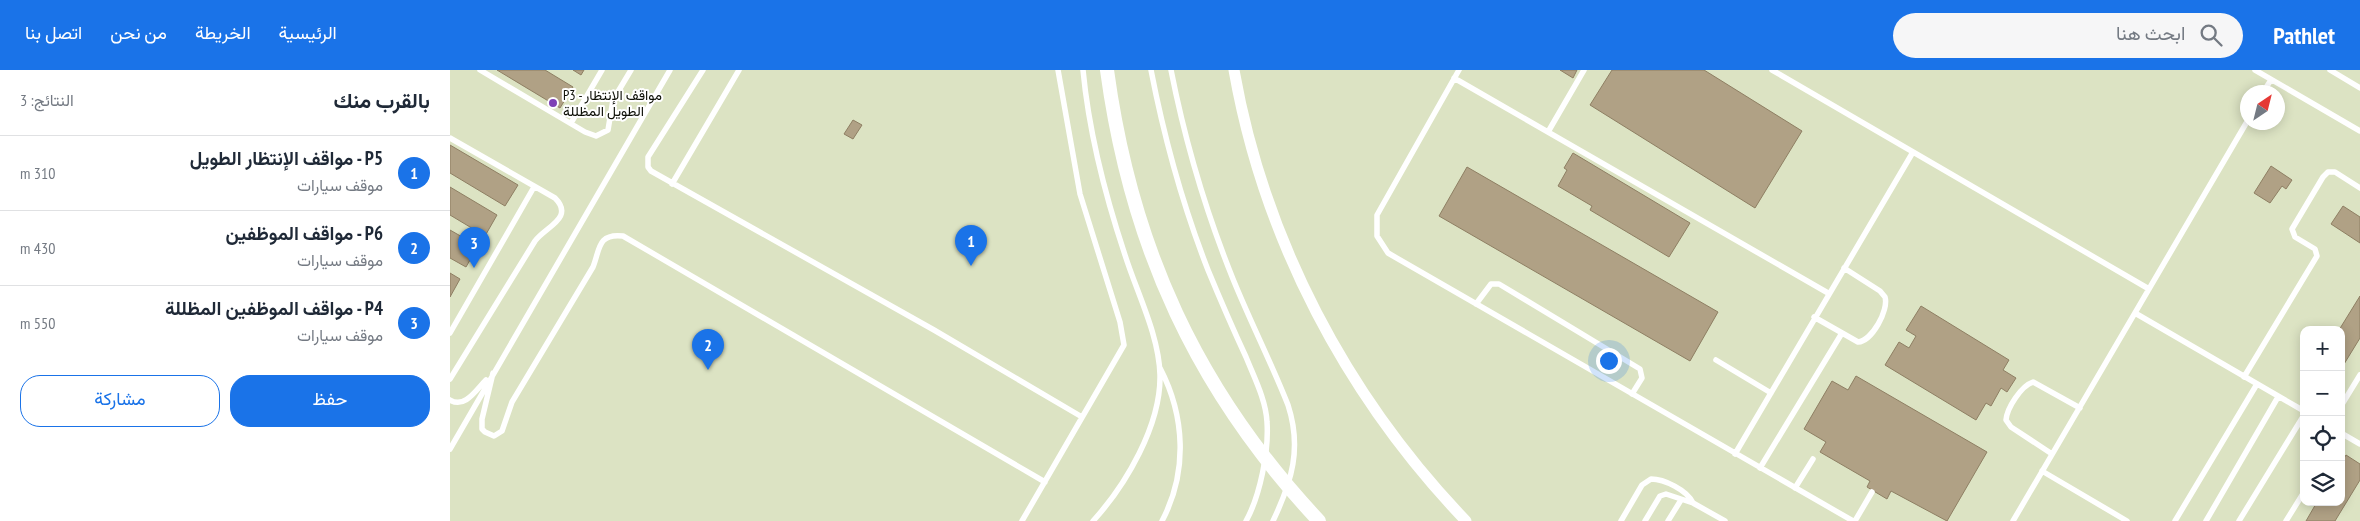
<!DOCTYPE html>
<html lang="ar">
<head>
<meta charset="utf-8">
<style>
  body { margin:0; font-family:"PT Sans Narrow",Vazirmatn,sans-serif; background:#f6f6f7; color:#1f2937; direction:rtl }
  .controls { position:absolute; right:15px; bottom:15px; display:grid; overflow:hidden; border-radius:10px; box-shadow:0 2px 12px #0003 }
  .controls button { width:45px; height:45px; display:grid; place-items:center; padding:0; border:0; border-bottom:1px solid #e0e1e3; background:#fff; color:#1f2937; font:25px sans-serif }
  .compass { position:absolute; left:1790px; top:15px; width:45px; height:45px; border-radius:50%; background:#fff; box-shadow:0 2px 12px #0003; rotate:35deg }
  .you { position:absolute; left:1158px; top:290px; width:18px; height:18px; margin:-12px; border:4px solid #fff; border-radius:50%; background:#1a73e8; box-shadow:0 0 0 8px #1a73e833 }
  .badge { display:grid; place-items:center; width:32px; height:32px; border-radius:50%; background:#1a73e8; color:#fff; font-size:16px; font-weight:700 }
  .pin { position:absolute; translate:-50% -41px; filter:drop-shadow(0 1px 2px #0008) }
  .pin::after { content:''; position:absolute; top:26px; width:18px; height:15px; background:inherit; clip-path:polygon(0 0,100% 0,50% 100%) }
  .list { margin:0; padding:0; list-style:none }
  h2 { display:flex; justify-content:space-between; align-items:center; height:65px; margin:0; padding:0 20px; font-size:21px }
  h2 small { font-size:16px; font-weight:400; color:#747a83 }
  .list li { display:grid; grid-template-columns:32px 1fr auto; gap:15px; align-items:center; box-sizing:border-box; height:75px; padding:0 20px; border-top:1px solid #e0e1e3 }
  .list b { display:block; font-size:19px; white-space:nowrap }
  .list p { margin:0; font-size:16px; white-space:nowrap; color:#747a83 }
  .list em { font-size:16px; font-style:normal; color:#747a83 }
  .actions { display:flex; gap:10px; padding:15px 20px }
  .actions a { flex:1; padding:11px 0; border:1px solid #1a73e8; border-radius:20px; text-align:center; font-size:18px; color:#1a73e8 }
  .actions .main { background:#1a73e8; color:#fff }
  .icon { flex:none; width:28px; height:28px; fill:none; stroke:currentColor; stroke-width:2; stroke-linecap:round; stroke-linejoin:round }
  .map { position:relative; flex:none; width:1910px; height:451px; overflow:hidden; direction:ltr }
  header { display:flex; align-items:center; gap:30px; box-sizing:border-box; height:70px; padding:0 25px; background:#1a73e8; color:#fff }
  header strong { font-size:24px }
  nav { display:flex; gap:28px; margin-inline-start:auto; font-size:18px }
  .search { width:350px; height:45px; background:#f6f6f7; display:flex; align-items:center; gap:12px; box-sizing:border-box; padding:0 18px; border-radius:28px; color:#747a83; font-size:19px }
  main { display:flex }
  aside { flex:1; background:#fff }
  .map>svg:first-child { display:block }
</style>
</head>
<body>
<header>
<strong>Pathlet</strong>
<div class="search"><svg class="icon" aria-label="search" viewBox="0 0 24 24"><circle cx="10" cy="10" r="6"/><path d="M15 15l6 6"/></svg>ابحث هنا</div>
<nav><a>الرئيسية</a><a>الخريطة</a><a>من نحن</a><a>اتصل بنا</a></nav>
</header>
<main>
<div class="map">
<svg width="1910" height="451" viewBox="0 0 1910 451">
  <rect width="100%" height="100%" fill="#dce3c3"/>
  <!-- building -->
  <path fill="#b0a185" stroke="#8e7f63" d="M47 0H95L123 17 110 38Z
    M123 0H134L131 5Z
    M1110 0H1127L1123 8Z
    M1162 0H1254L1352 61 1305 138 1140 35Z
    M403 50 412 55 403 69 394 64Z
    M0 75 68 115 55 136 0 103Z
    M1123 83 1240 153 1219 187 1140 140 1142 136 1108 116 1117 100 1114 98Z
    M1821 96 1842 110 1836 119 1832 116 1820 133 1804 123Z
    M1017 97 1268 242 1240 291 989 146Z
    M0 117 47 145 35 166 0 145Z
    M1893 136 1910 147V173L1881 154Z
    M0 160 28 176 16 197 0 188Z
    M0 203 10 209 0 227Z
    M1910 226V268L1891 299V260H1889Z
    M1471 236 1559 290 1553 300 1566 308 1557 322 1551 318 1541 336 1536 333 1526 350 1435 295 1449 272 1459 278 1466 266 1456 260Z
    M1406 306 1537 382 1497 451 1441 421 1437 429 1417 417 1420 411 1370 382 1376 372 1354 359 1382 311 1398 320Z
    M1896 385 1910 394V410L1885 451H1856L1867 432H1891V393Z"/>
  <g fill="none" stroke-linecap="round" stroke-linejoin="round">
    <!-- service -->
    <path stroke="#fff" stroke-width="5.5" d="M30 0 135 62 146 66 158 60 163 30 181 0
      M253 0 198 87V97L201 101 484 260 632 347
      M633 0C639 63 655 125 675 185 687 223 709 265 710 305 711 355 676 415 643 451
      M701 0C714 67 733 136 758 200 770 229 783 259 796 287 804 307 816 330 817 352 819 381 810 426 796 451
      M721 0C735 71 756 142 783 209 800 251 821 292 838 335 852 378 842 411 823 451
      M1009 0 927 145V166L938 183 1403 451
      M1322 0 1699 219
      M1805 0 1910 61
      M1880 0 1910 18
      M1004 8 1378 223
      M1813 22 1821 10
      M121 53 152 0
      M1098 62 1134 0
      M0 68 105 128C125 148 95 157 85 171L0 309
      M222 114 289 0
      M1026 234 1041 214H1049L1190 299 1192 308 1182 324
      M1685 243 1854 341
      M1364 247 1408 272C1422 271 1439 240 1435 227L1430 221 1394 198
      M0 263 84 117
      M1266 290 1321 323
      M710 298C735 346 738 402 712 451
      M43 303 32 349V359L35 362 44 366 52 361 62 332 143 197C150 180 147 163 173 166L595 412
      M1794 307 1867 186 1865 179 1845 167 1842 159 1873 107 1878 102H1885L1910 118
      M0 330C15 339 26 320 36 310
      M1891 336 1910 305
      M1891 363 1910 374
      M0 379 220 0
      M1285 384 1463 82
      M1602 384 1561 357 1556 350C1557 338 1571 316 1583 312L1630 338
      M1310 398 1392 263
      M1592 401 1677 451
      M1345 418 1363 389
      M572 451 674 275 670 252 630 124 608 0
      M1171 451 1192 415 1201 409C1214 409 1237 420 1243 433
      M1195 451 1210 426 1216 424 1243 433 1275 451
      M1218 451 1231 430
      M1405 451 1422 422
      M1563 451 1798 50
      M1725 451 1807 314
      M1756 451 1828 327
      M1789 451 1854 345
      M1836 451 1854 422"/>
    <!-- minor -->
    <path stroke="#fff" stroke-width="11" d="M784 0C814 170 897 327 1016 451"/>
    <!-- tertiary -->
    <path stroke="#fff" stroke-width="14" d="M657 0C681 177 747 321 869 451"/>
  </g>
  <!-- markers -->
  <circle fill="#7e41b6" stroke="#fff" stroke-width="2" cx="103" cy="33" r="5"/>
  <g text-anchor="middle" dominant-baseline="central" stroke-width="4" stroke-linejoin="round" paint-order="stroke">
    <!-- poi labels -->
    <g font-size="14" fill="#0b0d04" stroke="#fff" text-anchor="start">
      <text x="113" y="25">P3 - مواقف الإنتظار<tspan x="113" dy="16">الطويل المظللة</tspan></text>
    </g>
  </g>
</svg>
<div class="controls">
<button>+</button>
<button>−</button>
<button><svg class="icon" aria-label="locate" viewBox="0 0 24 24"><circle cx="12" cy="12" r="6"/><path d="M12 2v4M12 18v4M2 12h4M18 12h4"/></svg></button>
<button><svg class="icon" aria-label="layers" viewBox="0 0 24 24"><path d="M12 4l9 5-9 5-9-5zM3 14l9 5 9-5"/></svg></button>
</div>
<svg class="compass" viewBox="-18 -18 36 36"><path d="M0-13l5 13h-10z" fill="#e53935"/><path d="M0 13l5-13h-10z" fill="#747a83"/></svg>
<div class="you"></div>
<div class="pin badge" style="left:521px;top:196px">1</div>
<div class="pin badge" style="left:258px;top:300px">2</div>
<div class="pin badge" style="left:24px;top:198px">3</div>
</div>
<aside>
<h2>بالقرب منك<small>النتائج: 3</small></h2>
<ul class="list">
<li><span class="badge">1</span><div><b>P5 - مواقف الإنتظار الطويل</b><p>موقف سيارات</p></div><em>310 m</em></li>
<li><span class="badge">2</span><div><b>P6 - مواقف الموظفين</b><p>موقف سيارات</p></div><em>430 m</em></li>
<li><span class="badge">3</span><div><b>P4 - مواقف الموظفين المظللة</b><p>موقف سيارات</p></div><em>550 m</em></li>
</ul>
<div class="actions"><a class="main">حفظ</a><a>مشاركة</a></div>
</aside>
</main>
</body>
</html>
